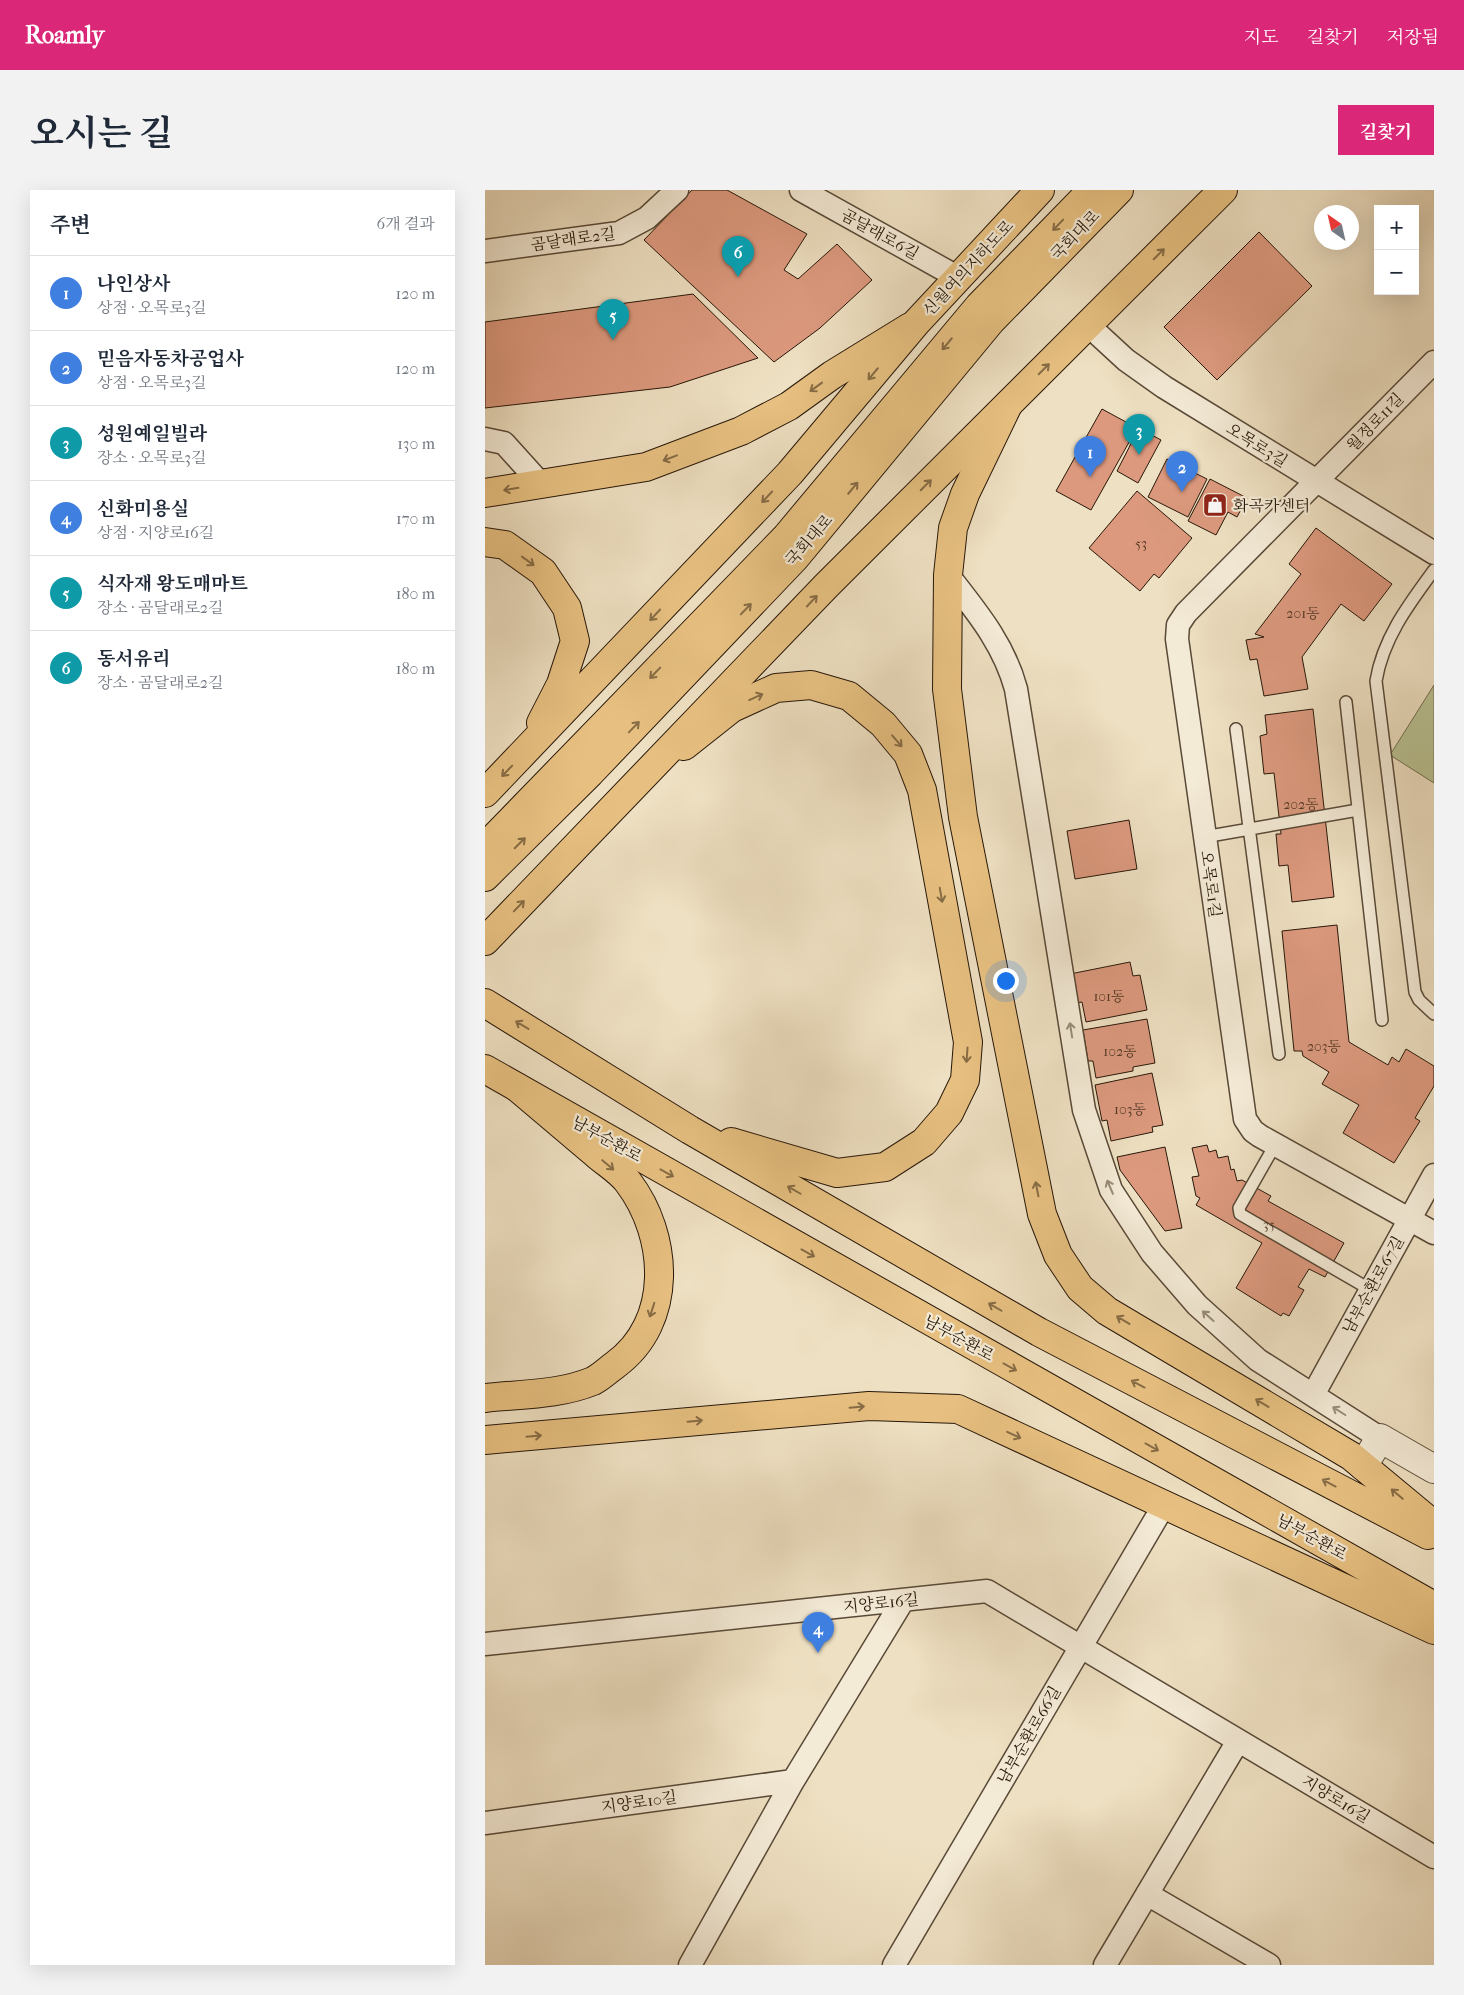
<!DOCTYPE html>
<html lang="ko">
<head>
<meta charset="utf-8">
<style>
  body { margin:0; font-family:"IM FELL French Canon","Noto Serif KR",serif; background:#f2f2f3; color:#1f2937 }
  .controls { position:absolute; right:15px; top:15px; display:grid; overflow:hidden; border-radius:0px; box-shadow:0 5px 20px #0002 }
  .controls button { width:45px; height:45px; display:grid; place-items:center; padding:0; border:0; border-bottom:1px solid #e0e1e3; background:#fff; color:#1f2937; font:25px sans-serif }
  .compass { position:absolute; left:829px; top:15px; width:45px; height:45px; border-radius:50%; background:#fff; box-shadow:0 5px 20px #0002; rotate:326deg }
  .you { position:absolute; left:520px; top:790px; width:18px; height:18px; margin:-12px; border:4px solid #fff; border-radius:50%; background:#1a73e8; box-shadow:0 0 0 8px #1a73e833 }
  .badge { display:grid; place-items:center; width:32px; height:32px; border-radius:50%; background:#db2777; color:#fff; font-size:16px; font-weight:700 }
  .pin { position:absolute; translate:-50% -41px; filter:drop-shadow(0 1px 2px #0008) }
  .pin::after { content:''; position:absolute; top:26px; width:18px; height:15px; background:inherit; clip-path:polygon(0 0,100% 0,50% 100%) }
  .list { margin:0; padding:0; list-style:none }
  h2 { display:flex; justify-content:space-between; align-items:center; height:65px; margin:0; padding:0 20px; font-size:21px }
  h2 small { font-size:16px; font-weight:400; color:#747a83 }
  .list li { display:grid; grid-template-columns:32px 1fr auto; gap:15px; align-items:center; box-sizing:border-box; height:75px; padding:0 20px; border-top:1px solid #e0e1e3 }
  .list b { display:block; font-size:19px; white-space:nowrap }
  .list p { margin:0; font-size:16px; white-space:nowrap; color:#747a83 }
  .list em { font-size:16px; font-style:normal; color:#747a83 }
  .map { position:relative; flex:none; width:949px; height:1775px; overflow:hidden; border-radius:0px }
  header { display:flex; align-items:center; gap:30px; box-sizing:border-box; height:70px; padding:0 25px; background:#db2777; color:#fff }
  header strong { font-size:24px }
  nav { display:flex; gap:28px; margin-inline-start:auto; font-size:18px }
  .intro { display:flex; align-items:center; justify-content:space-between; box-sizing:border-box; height:120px; padding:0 30px }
  h1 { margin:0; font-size:35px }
  .button { padding:12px 22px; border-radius:0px; background:#db2777; color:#fff; font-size:18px; font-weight:700 }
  main { display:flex; gap:30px; padding:0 30px }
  aside { flex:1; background:#fff; border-radius:0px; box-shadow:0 5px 20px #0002 }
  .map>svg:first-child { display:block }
</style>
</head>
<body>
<header>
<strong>Roamly</strong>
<nav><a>지도</a><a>길찾기</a><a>저장됨</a></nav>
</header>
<div class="intro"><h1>오시는 길</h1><a class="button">길찾기</a></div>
<main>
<aside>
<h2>주변<small>6개 결과</small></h2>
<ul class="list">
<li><span class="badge" style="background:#3f7fe0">1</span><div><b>나인상사</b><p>상점 · 오목로3길</p></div><em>120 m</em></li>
<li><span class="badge" style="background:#3f7fe0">2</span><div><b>믿음자동차공업사</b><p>상점 · 오목로3길</p></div><em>120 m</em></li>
<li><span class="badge" style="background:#0f9aa8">3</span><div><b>성원예일빌라</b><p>장소 · 오목로3길</p></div><em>130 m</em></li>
<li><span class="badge" style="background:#3f7fe0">4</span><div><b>신화미용실</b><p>상점 · 지양로16길</p></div><em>170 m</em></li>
<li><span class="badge" style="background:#0f9aa8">5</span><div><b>식자재 왕도매마트</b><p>장소 · 곰달래로2길</p></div><em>180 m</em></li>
<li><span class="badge" style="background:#0f9aa8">6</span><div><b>동서유리</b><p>장소 · 곰달래로2길</p></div><em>180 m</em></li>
</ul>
</aside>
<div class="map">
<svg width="949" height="1775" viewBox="0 0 949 1775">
  <rect width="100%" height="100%" fill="#eee0c2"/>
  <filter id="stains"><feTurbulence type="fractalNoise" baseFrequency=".004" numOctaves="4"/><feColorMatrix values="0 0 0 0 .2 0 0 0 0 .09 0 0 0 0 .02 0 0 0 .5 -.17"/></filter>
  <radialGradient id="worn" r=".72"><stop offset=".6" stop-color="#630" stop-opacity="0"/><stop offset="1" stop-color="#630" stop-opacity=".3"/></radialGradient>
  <!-- green -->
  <path fill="#b9c293" stroke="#706c4e" d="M949 495V593L905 565Z"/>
  <!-- building -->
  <path fill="#dc997e" stroke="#271709" d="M207 0H242L322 44 299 80 313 89 352 54 387 90 335 138 289 172 159 50Z
    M774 42 827 96 732 190 679 137Z
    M208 104 273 168 185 197 0 218V132Z
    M617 219 652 238 606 320 571 301Z
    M654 238 676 250 653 293 632 281Z
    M682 269 722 289 703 327 663 307Z
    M725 289 762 308 752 327 743 322 731 345 703 331Z
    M652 301 707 348 674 388 669 384 655 401 604 358Z
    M831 338 907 394 879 431 856 414 817 467 823 499 779 506 772 469 765 470 761 450 779 447 770 444 816 384 804 374Z
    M828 519 849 707 807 712 803 675 794 676 791 644H796L789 583 779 584 775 546 782 544 780 525Z
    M644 630 652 679 590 689 582 641Z
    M852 735 864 852 903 875 907 867 914 872 921 859 949 876V896L930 928 935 931 909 973 858 943 874 915 837 894 844 882 818 866 817 861H809L797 741Z
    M645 772 648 786 655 785 662 820 601 832 597 812 591 813 585 784Z
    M662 829 670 873 648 877V881L611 888 608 871H603L598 840Z
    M667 883 678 935 667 937 668 942 626 951 622 930 617 931 610 895Z
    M722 955 724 962 731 960 733 968 743 966 746 980 749 979 752 991 757 990 786 1006 783 1011 859 1053 840 1087 824 1079 813 1097 819 1100 804 1126 798 1123 796 1126 751 1098 777 1053 711 1015 715 1008 711 1006 707 987 714 986 707 958Z
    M680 957 697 1038 680 1041 635 980 632 967Z"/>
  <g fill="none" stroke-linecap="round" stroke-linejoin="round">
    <defs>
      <path id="service" d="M949 380C924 414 898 448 891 491L930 802 934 810 949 824
        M861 512 897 830
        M751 539 794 864
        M719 647 873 620
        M790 955 754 1018 755 1024 886 1100"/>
      <path id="minor" d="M316 0 474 88
        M0 61 134 43 162 28 192 0
        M603 135 641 170 679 197 949 363
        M949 172 701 423 693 435 692 449 760 929 768 941 775 946 949 1043
        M0 249 19 253 56 294
        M463 385C491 421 519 454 531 499L599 920 626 1000 667 1063 712 1115 773 1170 895 1248
        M828 1205 949 985
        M0 1454 502 1401 949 1667
        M0 1633 308 1591
        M662 1704 784 1775
        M205 1775 308 1591 417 1412
        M409 1775 679 1315
        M620 1775 753 1551"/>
      <path id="tertiary" d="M878 1276 895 1248 949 1279"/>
      <path id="primary" d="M523 215 480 304 468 338 463 385 462 499 478 627 557 1024 573 1065 595 1098 622 1121 866 1266 949 1335
        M0 303 161 277 256 241 304 216 347 185 425 137
        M199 556 247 518 291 498 326 495 364 506 398 534 423 564 437 600 483 852 480 890 464 923 439 952 400 977 352 983 246 952
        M0 657 301 347 494 116 607 0
        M0 687 105 583 310 368 506 131 634 0
        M0 813 205 940 554 1142 943 1345
        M0 879 949 1416
        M0 1250 384 1216 473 1219 949 1440"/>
      <path id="trunk" d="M0 352 20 355 58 382 82 418 90 451 76 494 56 533
        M0 603 305 283 431 133 555 0
        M0 751 341 396 738 0
        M0 1208C36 1204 74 1205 108 1191 116 1187 123 1180 130 1175 189 1132 184 1046 143 992 135 981 121 973 111 964 85 942 59 920 33 898"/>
    </defs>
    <!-- service casing -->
    <use href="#service" stroke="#594937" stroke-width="14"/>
    <!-- minor casing -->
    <use href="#minor" stroke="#594937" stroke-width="25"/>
    <!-- tertiary casing -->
    <use href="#tertiary" stroke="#594937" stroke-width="30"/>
    <!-- primary casing -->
    <use href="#primary" stroke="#271709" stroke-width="30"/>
    <!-- trunk casing -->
    <use href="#trunk" stroke="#271709" stroke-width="30"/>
    <!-- service -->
    <use href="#service" stroke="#f4ebd7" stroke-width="11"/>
    <!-- minor -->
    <use href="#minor" stroke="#f4ebd7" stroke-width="22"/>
    <!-- tertiary -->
    <use href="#tertiary" stroke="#f4ebd7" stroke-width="28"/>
    <!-- primary -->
    <use href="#primary" stroke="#e7c081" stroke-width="28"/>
    <!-- trunk -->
    <use href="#trunk" stroke="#e7c081" stroke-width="28"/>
  </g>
  <!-- one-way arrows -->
  <defs><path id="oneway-shaft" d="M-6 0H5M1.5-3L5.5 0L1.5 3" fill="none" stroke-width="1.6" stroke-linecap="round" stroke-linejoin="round" transform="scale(1.25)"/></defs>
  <g stroke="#876c45">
    <use href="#oneway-shaft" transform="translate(573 35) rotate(134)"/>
    <use href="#oneway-shaft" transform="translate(674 64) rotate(-45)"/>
    <use href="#oneway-shaft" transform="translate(462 154) rotate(130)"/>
    <use href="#oneway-shaft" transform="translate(559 179) rotate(-45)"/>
    <use href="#oneway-shaft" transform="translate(388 184) rotate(130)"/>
    <use href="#oneway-shaft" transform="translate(331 197) rotate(144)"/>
    <use href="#oneway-shaft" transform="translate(185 268) rotate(159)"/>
    <use href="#oneway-shaft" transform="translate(441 295) rotate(-45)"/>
    <use href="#oneway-shaft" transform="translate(368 298) rotate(-50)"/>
    <use href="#oneway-shaft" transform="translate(26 299) rotate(171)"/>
    <use href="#oneway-shaft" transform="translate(282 307) rotate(133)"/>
    <use href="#oneway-shaft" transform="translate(43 371) rotate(36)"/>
    <use href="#oneway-shaft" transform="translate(327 411) rotate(-47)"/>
    <use href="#oneway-shaft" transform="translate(261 419) rotate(-46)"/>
    <use href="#oneway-shaft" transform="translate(170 425) rotate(133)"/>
    <use href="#oneway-shaft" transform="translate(170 483) rotate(134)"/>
    <use href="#oneway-shaft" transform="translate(271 507) rotate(-24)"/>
    <use href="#oneway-shaft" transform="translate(149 537) rotate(-46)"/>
    <use href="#oneway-shaft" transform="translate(412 551) rotate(49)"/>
    <use href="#oneway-shaft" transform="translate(22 581) rotate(134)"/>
    <use href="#oneway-shaft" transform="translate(35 653) rotate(-45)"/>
    <use href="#oneway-shaft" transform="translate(456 705) rotate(80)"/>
    <use href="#oneway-shaft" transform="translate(34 716) rotate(-46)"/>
    <use href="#oneway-shaft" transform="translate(37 835) rotate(-149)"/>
    <use href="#oneway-shaft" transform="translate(482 865) rotate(94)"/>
    <use href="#oneway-shaft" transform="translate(123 975) rotate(40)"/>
    <use href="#oneway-shaft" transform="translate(182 983) rotate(29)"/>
    <use href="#oneway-shaft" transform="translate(552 999) rotate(-101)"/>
    <use href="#oneway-shaft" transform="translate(309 1000) rotate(-150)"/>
    <use href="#oneway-shaft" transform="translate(323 1063) rotate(29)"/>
    <use href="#oneway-shaft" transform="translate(510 1117) rotate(-150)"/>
    <use href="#oneway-shaft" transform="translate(167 1120) rotate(108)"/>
    <use href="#oneway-shaft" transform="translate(638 1130) rotate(-149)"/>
    <use href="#oneway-shaft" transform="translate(525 1177) rotate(29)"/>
    <use href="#oneway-shaft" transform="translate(653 1194) rotate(-152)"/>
    <use href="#oneway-shaft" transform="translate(777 1213) rotate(-149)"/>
    <use href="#oneway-shaft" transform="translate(372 1217) rotate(-5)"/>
    <use href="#oneway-shaft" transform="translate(210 1231) rotate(-5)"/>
    <use href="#oneway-shaft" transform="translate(529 1245) rotate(25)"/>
    <use href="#oneway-shaft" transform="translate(49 1246) rotate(-5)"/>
    <use href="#oneway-shaft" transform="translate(667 1257) rotate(29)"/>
    <use href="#oneway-shaft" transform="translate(844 1293) rotate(-152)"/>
    <use href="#oneway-shaft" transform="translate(912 1304) rotate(-140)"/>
  </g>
  <g stroke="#988c7a">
    <use href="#oneway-shaft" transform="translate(586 840) rotate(-99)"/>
    <use href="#oneway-shaft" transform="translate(625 997) rotate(-113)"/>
    <use href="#oneway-shaft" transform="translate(723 1126) rotate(-138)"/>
    <use href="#oneway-shaft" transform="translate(854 1221) rotate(-148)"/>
  </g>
  <!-- icons -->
  <defs>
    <symbol id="shop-square" viewBox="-11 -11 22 22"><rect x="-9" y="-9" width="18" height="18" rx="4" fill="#8f2418" stroke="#f4ebd7"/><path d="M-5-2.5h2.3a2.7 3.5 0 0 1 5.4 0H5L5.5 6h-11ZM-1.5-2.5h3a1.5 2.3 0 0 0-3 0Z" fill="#fff"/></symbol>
  </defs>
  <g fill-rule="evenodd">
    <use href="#shop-square" x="716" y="301" width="28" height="28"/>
  </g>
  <g text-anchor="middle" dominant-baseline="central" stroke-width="4.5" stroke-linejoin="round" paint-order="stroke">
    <!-- number labels -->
    <g font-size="14" fill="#543826">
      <text x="656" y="353">53</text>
      <text x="818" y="423">201동</text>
      <text x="816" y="614">202동</text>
      <text x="624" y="806">101동</text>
      <text x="839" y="856">203동</text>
      <text x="635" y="861">102동</text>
      <text x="645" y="919">103동</text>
      <text x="784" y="1034">35</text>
    </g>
    <!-- street labels -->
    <g font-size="16" fill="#271709" stroke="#f4ebd7">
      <text transform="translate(395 44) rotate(29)">곰달래로6길</text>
      <text transform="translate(590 45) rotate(-46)">국회대로</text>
      <text transform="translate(88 49) rotate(-8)">곰달래로2길</text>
      <text transform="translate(483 78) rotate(-47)">신월여의지하도로</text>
      <text transform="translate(890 232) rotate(-46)">월정로11길</text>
      <text transform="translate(772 255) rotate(32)">오목로3길</text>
      <text transform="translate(324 350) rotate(-49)">국회대로</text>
      <text transform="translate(726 694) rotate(82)">오목로1길</text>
      <text transform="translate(122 949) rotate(29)">남부순환로</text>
      <text transform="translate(888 1095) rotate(-61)">남부순환로67길</text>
      <text transform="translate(474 1148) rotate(29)">남부순환로</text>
      <text transform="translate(827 1347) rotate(29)">남부순환로</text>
      <text transform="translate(396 1413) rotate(-6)">지양로16길</text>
      <text transform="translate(544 1545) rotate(-60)">남부순환로66길</text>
      <text transform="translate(851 1609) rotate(31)">지양로16길</text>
      <text transform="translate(154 1612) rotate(-8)">지양로10길</text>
    </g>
    <!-- poi labels -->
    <g font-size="16" fill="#271709" stroke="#f4ebd7" text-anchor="start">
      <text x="748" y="315">화곡카센터</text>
    </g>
  </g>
  <rect width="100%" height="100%" filter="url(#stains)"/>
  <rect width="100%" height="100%" fill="url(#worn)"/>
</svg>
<div class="controls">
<button>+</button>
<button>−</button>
</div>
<svg class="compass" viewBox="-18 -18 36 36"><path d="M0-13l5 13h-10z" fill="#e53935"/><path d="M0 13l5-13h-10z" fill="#747a83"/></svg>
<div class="you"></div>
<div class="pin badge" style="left:605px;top:287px;background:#3f7fe0">1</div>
<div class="pin badge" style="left:697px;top:302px;background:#3f7fe0">2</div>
<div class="pin badge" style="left:654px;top:265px;background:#0f9aa8">3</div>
<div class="pin badge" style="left:333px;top:1463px;background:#3f7fe0">4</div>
<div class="pin badge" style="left:128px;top:150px;background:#0f9aa8">5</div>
<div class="pin badge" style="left:253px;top:87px;background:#0f9aa8">6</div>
</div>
</main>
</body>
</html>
